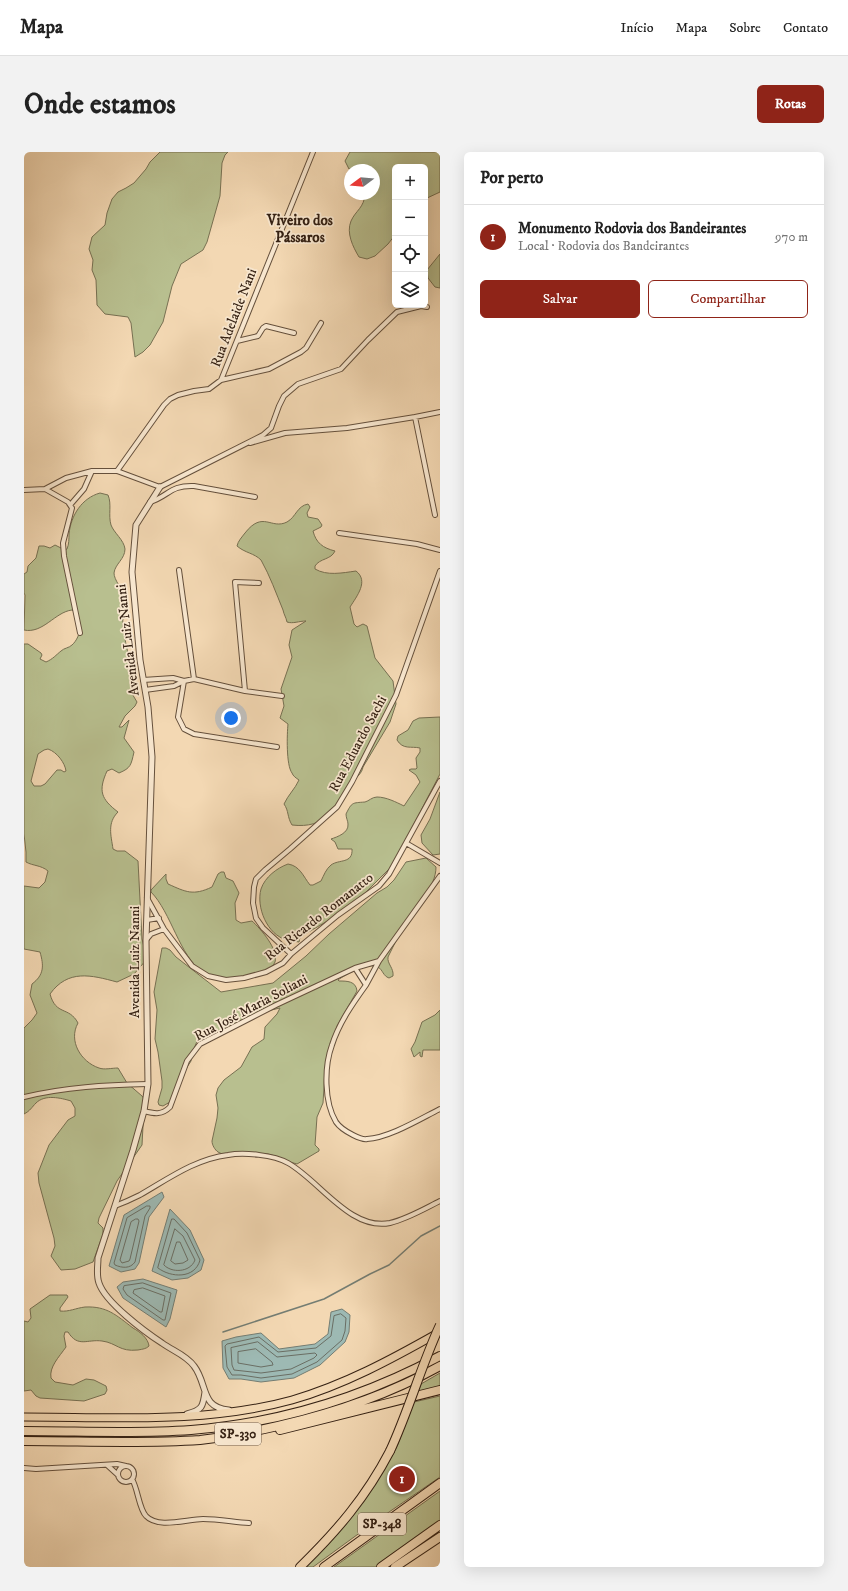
<!DOCTYPE html>
<html lang="pt">
<head>
<meta charset="utf-8">
<style>
  body { margin:0; font-family:"IM FELL DW Pica",serif; background:#f2f2f2; color:#222 }
  .controls { position:absolute; right:12px; top:12px; display:grid; overflow:hidden; border-radius:6px; box-shadow:0 4px 16px #0002 }
  .controls button { width:36px; height:36px; display:grid; place-items:center; padding:0; border:0; border-bottom:1px solid #e0e0e0; background:#fff; color:#222; font:20px sans-serif }
  .compass { position:absolute; left:320px; top:12px; width:36px; height:36px; border-radius:50%; background:#fff; box-shadow:0 4px 16px #0002; rotate:254deg }
  .you { position:absolute; left:207px; top:566px; width:14px; height:14px; margin:-10px; border:3px solid #fff; border-radius:50%; background:#1a73e8; box-shadow:0 0 0 6px #1a73e833 }
  .badge { display:grid; place-items:center; width:26px; height:26px; border-radius:50%; background:#8f2418; color:#fff; font-size:13px; font-weight:700 }
  .pin { position:absolute; translate:-50% -50%; border:2px solid #fff; box-shadow:0 1px 4px #0006 }
  .list { margin:0; padding:0; list-style:none }
  h2 { display:flex; justify-content:space-between; align-items:center; height:52px; margin:0; padding:0 16px; font-size:17px }
  h2 small { font-size:13px; font-weight:400; color:#767676 }
  .list li { display:grid; grid-template-columns:26px 1fr auto; gap:12px; align-items:center; box-sizing:border-box; height:64px; padding:0 16px; border-top:1px solid #e0e0e0 }
  .list b { display:block; font-size:15px; white-space:nowrap }
  .list p { margin:0; font-size:13px; white-space:nowrap; color:#767676 }
  .list em { font-size:13px; font-style:normal; color:#767676 }
  .actions { display:flex; gap:8px; padding:12px 16px }
  .actions a { flex:1; padding:9px 0; border:1px solid #8f2418; border-radius:6px; text-align:center; font-size:14px; color:#8f2418 }
  .actions .main { background:#8f2418; color:#fff }
  .icon { flex:none; width:22px; height:22px; fill:none; stroke:currentColor; stroke-width:2; stroke-linecap:round; stroke-linejoin:round }
  .map { position:relative; flex:none; width:416px; height:1415px; overflow:hidden; border-radius:6px }
  header { display:flex; align-items:center; gap:24px; box-sizing:border-box; height:56px; padding:0 20px; background:#fff; border-bottom:1px solid #e0e0e0 }
  header strong { font-size:19px }
  nav { display:flex; gap:22px; margin-inline-start:auto; font-size:14px }
  .intro { display:flex; align-items:center; justify-content:space-between; box-sizing:border-box; height:96px; padding:0 24px }
  h1 { margin:0; font-size:28px }
  .button { padding:10px 18px; border-radius:6px; background:#8f2418; color:#fff; font-size:14px; font-weight:700 }
  main { display:flex; gap:24px; padding:0 24px }
  aside { flex:1; background:#fff; border-radius:6px; box-shadow:0 4px 16px #0002 }
  .map>svg:first-child { display:block }
</style>
</head>
<body>
<header>
<strong>Mapa</strong>
<nav><a>Início</a><a>Mapa</a><a>Sobre</a><a>Contato</a></nav>
</header>
<div class="intro"><h1>Onde estamos</h1><a class="button">Rotas</a></div>
<main>
<div class="map">
<svg width="416" height="1415" viewBox="0 0 416 1415">
  <rect width="100%" height="100%" fill="#f3d8b3"/>
  <filter id="stains"><feTurbulence type="fractalNoise" baseFrequency=".005" numOctaves="4"/><feColorMatrix values="0 0 0 0 .2 0 0 0 0 .09 0 0 0 0 .02 0 0 0 .5 -.17"/></filter>
  <radialGradient id="worn" r=".72"><stop offset=".6" stop-color="#630" stop-opacity="0"/><stop offset="1" stop-color="#630" stop-opacity=".3"/></radialGradient>
  <!-- green -->
  <path fill="#b8bf8f" stroke="#777052" fill-rule="evenodd" d="M136 0H204L201 3 198 11 196 44 183 90 179 98 157 112 148 134 139 170 126 193 119 200 111 205 107 171 104 165 81 162 73 153 72 128 68 118 69 108 65 97 68 85 81 73 83 61 88 47 94 40 102 36 110 31 122 17 126 10Z
    M326 0H416V40L401 47V15H371V83L364 92 351 104 343 107 335 105C329 95 322 81 327 69 332 58 340 56 341 42H350V18L325 17 321 9Z
    M416 102V136L411 135 404 126 403 118Z
    M76 341 84 343C88 352 84 363 87 373 90 381 100 388 101 397 101 407 91 412 90 421 90 428 98 436 99 444 101 454 98 464 99 474 101 496 111 518 107 540L113 550 111 554 101 564 95 575H98L105 568 100 586 110 600C107 613 107 616 95 621L88 617 83 619C74 639 77 647 94 660 83 671 87 683 89 697L93 699H101L114 709 118 787 123 807 110 822 93 830C67 823 44 817 26 842 32 864 45 854 54 871 44 889 57 910 75 916 80 918 88 916 94 916L103 931 118 944 122 949V953L119 974 118 993 93 1029 75 1066 74 1071 79 1076V1082L69 1110 51 1117 37 1118 27 1104 31 1094 30 1086 15 1031 14 1021 25 993 44 968 51 964V956L47 949C37 946 21 942 12 951 8 955 6 959 0 962V876L8 868 13 861 6 843 8 832C20 823 20 814 16 800L0 797V734L15 736 21 730 24 719C17 713 9 714 2 710V700L0 682V492H4L17 501 18 503 16 507 22 510C29 507 32 503 37 499 40 496 45 496 48 493 58 484 59 466 48 458 31 460 19 482 0 478L1 443 0 441V422L3 420 4 414 12 406 15 394H20L26 396 31 393 41 398 43 397C45 392 45 387 45 382 47 363 58 346 76 341ZM24 597C33 600 41 611 42 619L40 620 37 618H33L21 632 17 634H10L7 629 14 602 20 598Z
    M284 352 286 355 283 361 284 365 294 367 298 373 297 375 289 379C292 391 299 396 311 399 307 408 296 406 291 414V417C303 424 318 421 332 419 345 429 333 444 326 455L330 472 333 475 339 472 343 474 351 506 369 529 372 552 366 570 339 615C338 622 331 626 327 632 310 657 302 677 268 673 263 665 265 659 260 652 264 643 271 637 275 628 272 626 269 624 268 621 262 613 263 582 264 572L256 566 260 554 257 537 268 505 265 493 268 478 282 469C275 469 269 472 263 470 262 465 260 463 259 458 252 441 246 424 237 408 230 401 221 401 213 394 214 389 218 385 221 381 239 358 247 378 263 370 272 365 273 354 284 352Z
    M416 565V622L368 714 334 748 312 764 276 785 275 790C271 789 266 790 263 788 243 783 232 755 237 737 241 725 253 716 264 712 276 714 279 724 286 733H289L297 729C300 723 302 717 307 713 315 707 329 712 328 697H314L311 690 307 687C313 685 325 681 324 672 324 669 322 666 322 662 328 650 328 651 341 650 345 649 348 645 353 645 362 645 372 650 380 654L396 630 392 623 385 618 387 617H392L393 616 392 606 396 600V596C387 594 379 598 373 588L374 584 384 578 389 569 395 566Z
    M416 640V702L409 703 398 691 397 683 406 667Z
    M402 706 412 715C412 735 393 753 383 769 376 780 370 793 364 805 363 812 370 816 369 824L365 826C359 824 359 818 354 815 345 810 322 822 314 828L315 829C323 829 332 829 333 839L313 874 306 897 301 919 299 951 293 965 291 993 295 997V999L273 1012C263 1010 254 1004 244 1002 231 1001 203 1007 194 1000 191 998 188 993 188 989L193 966 194 956 192 943 194 936 200 928 217 915 228 895 240 887 241 875 253 862 256 856 243 859 210 874 175 884 168 902 167 909 158 923 146 950 139 954 135 953 134 950 138 936V929L134 900 131 887 133 858 130 840 138 796H142L146 798 152 805 197 840 249 831 282 804 305 782 353 741 363 735 370 728 382 710Z
    M197 720H200L202 726 209 729 215 741 211 751 212 768 217 771 228 769C237 777 255 798 251 810 247 822 208 829 198 827 191 826 183 822 178 819 156 805 147 760 127 740V738L142 722V727L144 732C162 740 169 744 188 735L194 722Z
    M416 858V898H399L398 905 396 904V900L390 905 387 897 391 890 398 870 411 863Z
    M26 1143H43L44 1145 36 1156V1159C45 1160 52 1156 61 1155 83 1154 92 1163 109 1176 116 1180 124 1186 125 1194 122 1197 119 1197 114 1198 95 1200 93 1191 78 1189 63 1187 54 1196 44 1180H41L40 1184 42 1195C35 1205 25 1215 27 1226L31 1230 49 1233 62 1227 70 1228 82 1234 83 1238 81 1242 60 1249 16 1246 12 1244 7 1238 0 1239V1169L4 1170 7 1166 6 1157Z
    M416 1221V1235L394 1240 397 1232Z
    M416 1244V1325L352 1369 289 1415H275L368 1304 374 1292 390 1250Z
    M416 1339V1370L352 1415H310Z"/>
  <!-- water -->
  <path fill="#9db9b3" stroke="#747d73" d="M138 1040 140 1045 125 1065 115 1111 111 1117 97 1120 85 1114 100 1063Z
    M146 1057 166 1078 180 1108 177 1118 164 1126 148 1128 128 1119Z
    M119 1127 153 1138 146 1167 142 1175 99 1146 93 1135 99 1130Z
    M318 1157 326 1163 325 1180 321 1190 296 1213 270 1226 237 1230 217 1227H205L199 1216 198 1189 212 1185 237 1181 255 1197 291 1192 304 1182 307 1160Z"/>
  <g fill="none" stroke-linecap="round" stroke-linejoin="round">
    <!-- shore -->
    <path stroke="#6a6e64" stroke-width="1" d="M123 1054H126V1056L121 1064 111 1110C106 1117 98 1116 91 1113L90 1111 103 1066Z
      M112 1067H114L115 1069 106 1107 105 1109 98 1111 96 1108 107 1070Z
      M148 1067H150L163 1081 176 1108C171 1127 147 1126 134 1116Z
      M151 1077 159 1084 171 1108C166 1121 147 1121 140 1113Z
      M153 1090H156L164 1108 159 1111 151 1112 147 1109Z
      M119 1131 147 1141 141 1168H139L103 1143 99 1137 100 1134Z
      M119 1136 141 1144 138 1160H136L109 1141 110 1138Z
      M317 1162 322 1166 321 1179 318 1188 293 1210 268 1222 237 1226 217 1223H208L203 1215 201 1194 203 1192 235 1185 254 1200 292 1196 307 1184 310 1164Z
      M234 1190 253 1205 291 1201 293 1203 290 1206 267 1217 237 1221 210 1218 208 1213 207 1196Z
      M232 1197 248 1210 249 1213 237 1215 214 1211V1200Z"/>
    <!-- stream -->
    <path stroke="#747d73" stroke-width="1.5" d="M199 1180 300 1147 346 1122 365 1113 397 1084 416 1074"/>
    <defs>
      <path id="minor" d="M213 189 234 184 239 176 242 174 270 181
        M197 228 245 217 277 200 282 196 297 171
        M391 265 411 363
        M226 291 261 281 323 276 391 265 416 260
        M93 319 140 253 146 247 154 243 170 239 185 237 197 228 289 0
        M21 337 44 350 48 356 39 391 40 404 56 481
        M0 338 21 337 42 326 68 319H93L136 335 239 283 247 276 255 254 260 244 274 232 317 217 344 188 373 160 397 154 403 155
        M126 350C145 344 146 333 170 334L231 345
        M47 352 60 337 68 319
        M315 381 393 392 416 398
        M155 418 170 527
        M119 528 149 526 160 529
        M160 529 154 565 160 577 170 582 253 595
        M121 538 150 534 160 529 170 527 221 539 258 544
        M221 539 211 430 235 431
        M382 691 416 711
        M123 746 140 777 168 814 184 824 202 828 220 826 242 820 259 811 267 802 314 763 355 734 365 722 416 629
        M123 768 135 766
        M122 788 127 782 140 777
        M267 802 239 776 232 766 229 751 230 735 232 727 241 718 266 697 313 655 328 630 372 543 416 419
        M331 816 342 833C329 851 315 871 308 893 300 915 300 950 312 970 316 976 323 980 329 983 333 985 339 988 343 987 365 986 396 967 416 957
        M342 833 355 809
        M0 945C42 935 81 933 124 932
        M120 959C131 962 138 963 146 955L163 909 176 892 252 853 331 816 355 809 416 724
        M91 1054C99 1051 108 1047 116 1043 144 1027 171 1007 204 1003 220 1000 250 1003 264 1011 295 1028 326 1079 366 1071 383 1067 400 1057 416 1049
        M83 1313 94 1323
        M94 1322a8 8 0 1 1 16 0a8 8 0 1 1-16 0Z
        M0 1316 12 1317 93 1312 102 1314
        M108 1327C114 1337 115 1357 122 1364 134 1377 163 1367 179 1367 194 1367 210 1370 225 1371"/>
      <path id="tertiary" d="M136 335 112 373 108 420 116 508 124 555 128 605 122 788 124 932 120 959 109 998 74 1106C74 1114 72 1123 75 1131 81 1150 121 1180 138 1191 149 1199 162 1203 170 1214 184 1232 176 1256 205 1258
        M163 1262C178 1258 179 1255 181 1240"/>
      <path id="trunk" d="M0 1265C90 1265 181 1272 268 1248 320 1233 368 1207 414 1181"/>
      <path id="motorway" d="M256 1278 416 1238
        M0 1279C56 1279 112 1282 167 1278 255 1271 338 1246 416 1204
        M0 1289C59 1289 118 1292 176 1288 203 1285 228 1280 254 1274 310 1261 366 1242 416 1214
        M276 1415C313 1379 342 1345 366 1299
        M300 1415 416 1331
        M357 1415 416 1373
        M371 1415 416 1385"/>
    </defs>
    <!-- minor casing -->
    <use href="#minor" stroke="#65503c" stroke-width="6"/>
    <!-- tertiary casing -->
    <use href="#tertiary" stroke="#65503c" stroke-width="7"/>
    <!-- trunk casing -->
    <use href="#trunk" stroke="#362214" stroke-width="9"/>
    <!-- motorway casing -->
    <use href="#motorway" stroke="#362214" stroke-width="10"/>
    <!-- minor -->
    <use href="#minor" stroke="#f7e6ce" stroke-width="4"/>
    <!-- tertiary -->
    <use href="#tertiary" stroke="#f7e6ce" stroke-width="5"/>
    <!-- trunk -->
    <use href="#trunk" stroke="#f3d8b3" stroke-width="7"/>
    <!-- motorway -->
    <use href="#motorway" stroke="#f3d8b3" stroke-width="8"/>
    <defs>
      <path id="motorway-bridge" d="M366 1299C385 1258 397 1214 416 1173"/>
    </defs>
    <!-- motorway-bridge casing -->
    <use href="#motorway-bridge" stroke="#362214" stroke-width="10" stroke-linecap="butt"/>
    <!-- motorway-bridge -->
    <use href="#motorway-bridge" stroke="#f3d8b3" stroke-width="8"/>
  </g>
  <g text-anchor="middle" dominant-baseline="central" stroke-width="3.5" stroke-linejoin="round" paint-order="stroke">
    <!-- shield labels -->
    <g fill="#f7e6ce" stroke="#705d4c" stroke-width="1">
      <rect x="191" y="1271" width="46" height="22" rx="3"/>
      <rect x="334" y="1361" width="48" height="22" rx="3"/>
    </g>
    <g font-size="13" font-weight="bold" fill="#362214">
      <text x="214" y="1282">SP-330</text>
      <text x="358" y="1372">SP-348</text>
    </g>
    <!-- street labels -->
    <g font-size="14" fill="#362214" stroke="#f7e6ce">
      <text transform="translate(210 166) rotate(-69)">Rua Adelaide Nani</text>
      <text transform="translate(104 488) rotate(-97)">Avenida Luiz Nanni</text>
      <text transform="translate(334 592) rotate(-62)">Rua Eduardo Sachi</text>
      <text transform="translate(295 765) rotate(-38)">Rua Ricardo Romanatto</text>
      <text transform="translate(111 810) rotate(-90)">Avenida Luiz Nanni</text>
      <text transform="translate(227 856) rotate(-28)">Rua José Maria Soliani</text>
    </g>
    <!-- neighbourhood labels -->
    <g font-size="15" font-weight="bold" fill="#362214" stroke="#f7e6ce">
      <text x="276" y="68">Viveiro dos<tspan x="276" dy="17">Pássaros</tspan></text>
    </g>
  </g>
  <rect width="100%" height="100%" filter="url(#stains)"/>
  <rect width="100%" height="100%" fill="url(#worn)"/>
</svg>
<div class="controls">
<button>+</button>
<button>−</button>
<button><svg class="icon" aria-label="locate" viewBox="0 0 24 24"><circle cx="12" cy="12" r="6"/><path d="M12 2v4M12 18v4M2 12h4M18 12h4"/></svg></button>
<button><svg class="icon" aria-label="layers" viewBox="0 0 24 24"><path d="M12 4l9 5-9 5-9-5zM3 14l9 5 9-5"/></svg></button>
</div>
<svg class="compass" viewBox="-18 -18 36 36"><path d="M0-13l5 13h-10z" fill="#e53935"/><path d="M0 13l5-13h-10z" fill="#767676"/></svg>
<div class="you"></div>
<div class="pin badge" style="left:378px;top:1327px">1</div>
</div>
<aside>
<h2>Por perto<small></small></h2>
<ul class="list">
<li><span class="badge">1</span><div><b>Monumento Rodovia dos Bandeirantes</b><p>Local · Rodovia dos Bandeirantes</p></div><em>970 m</em></li>
</ul>
<div class="actions"><a class="main">Salvar</a><a>Compartilhar</a></div>
</aside>
</main>
</body>
</html>
